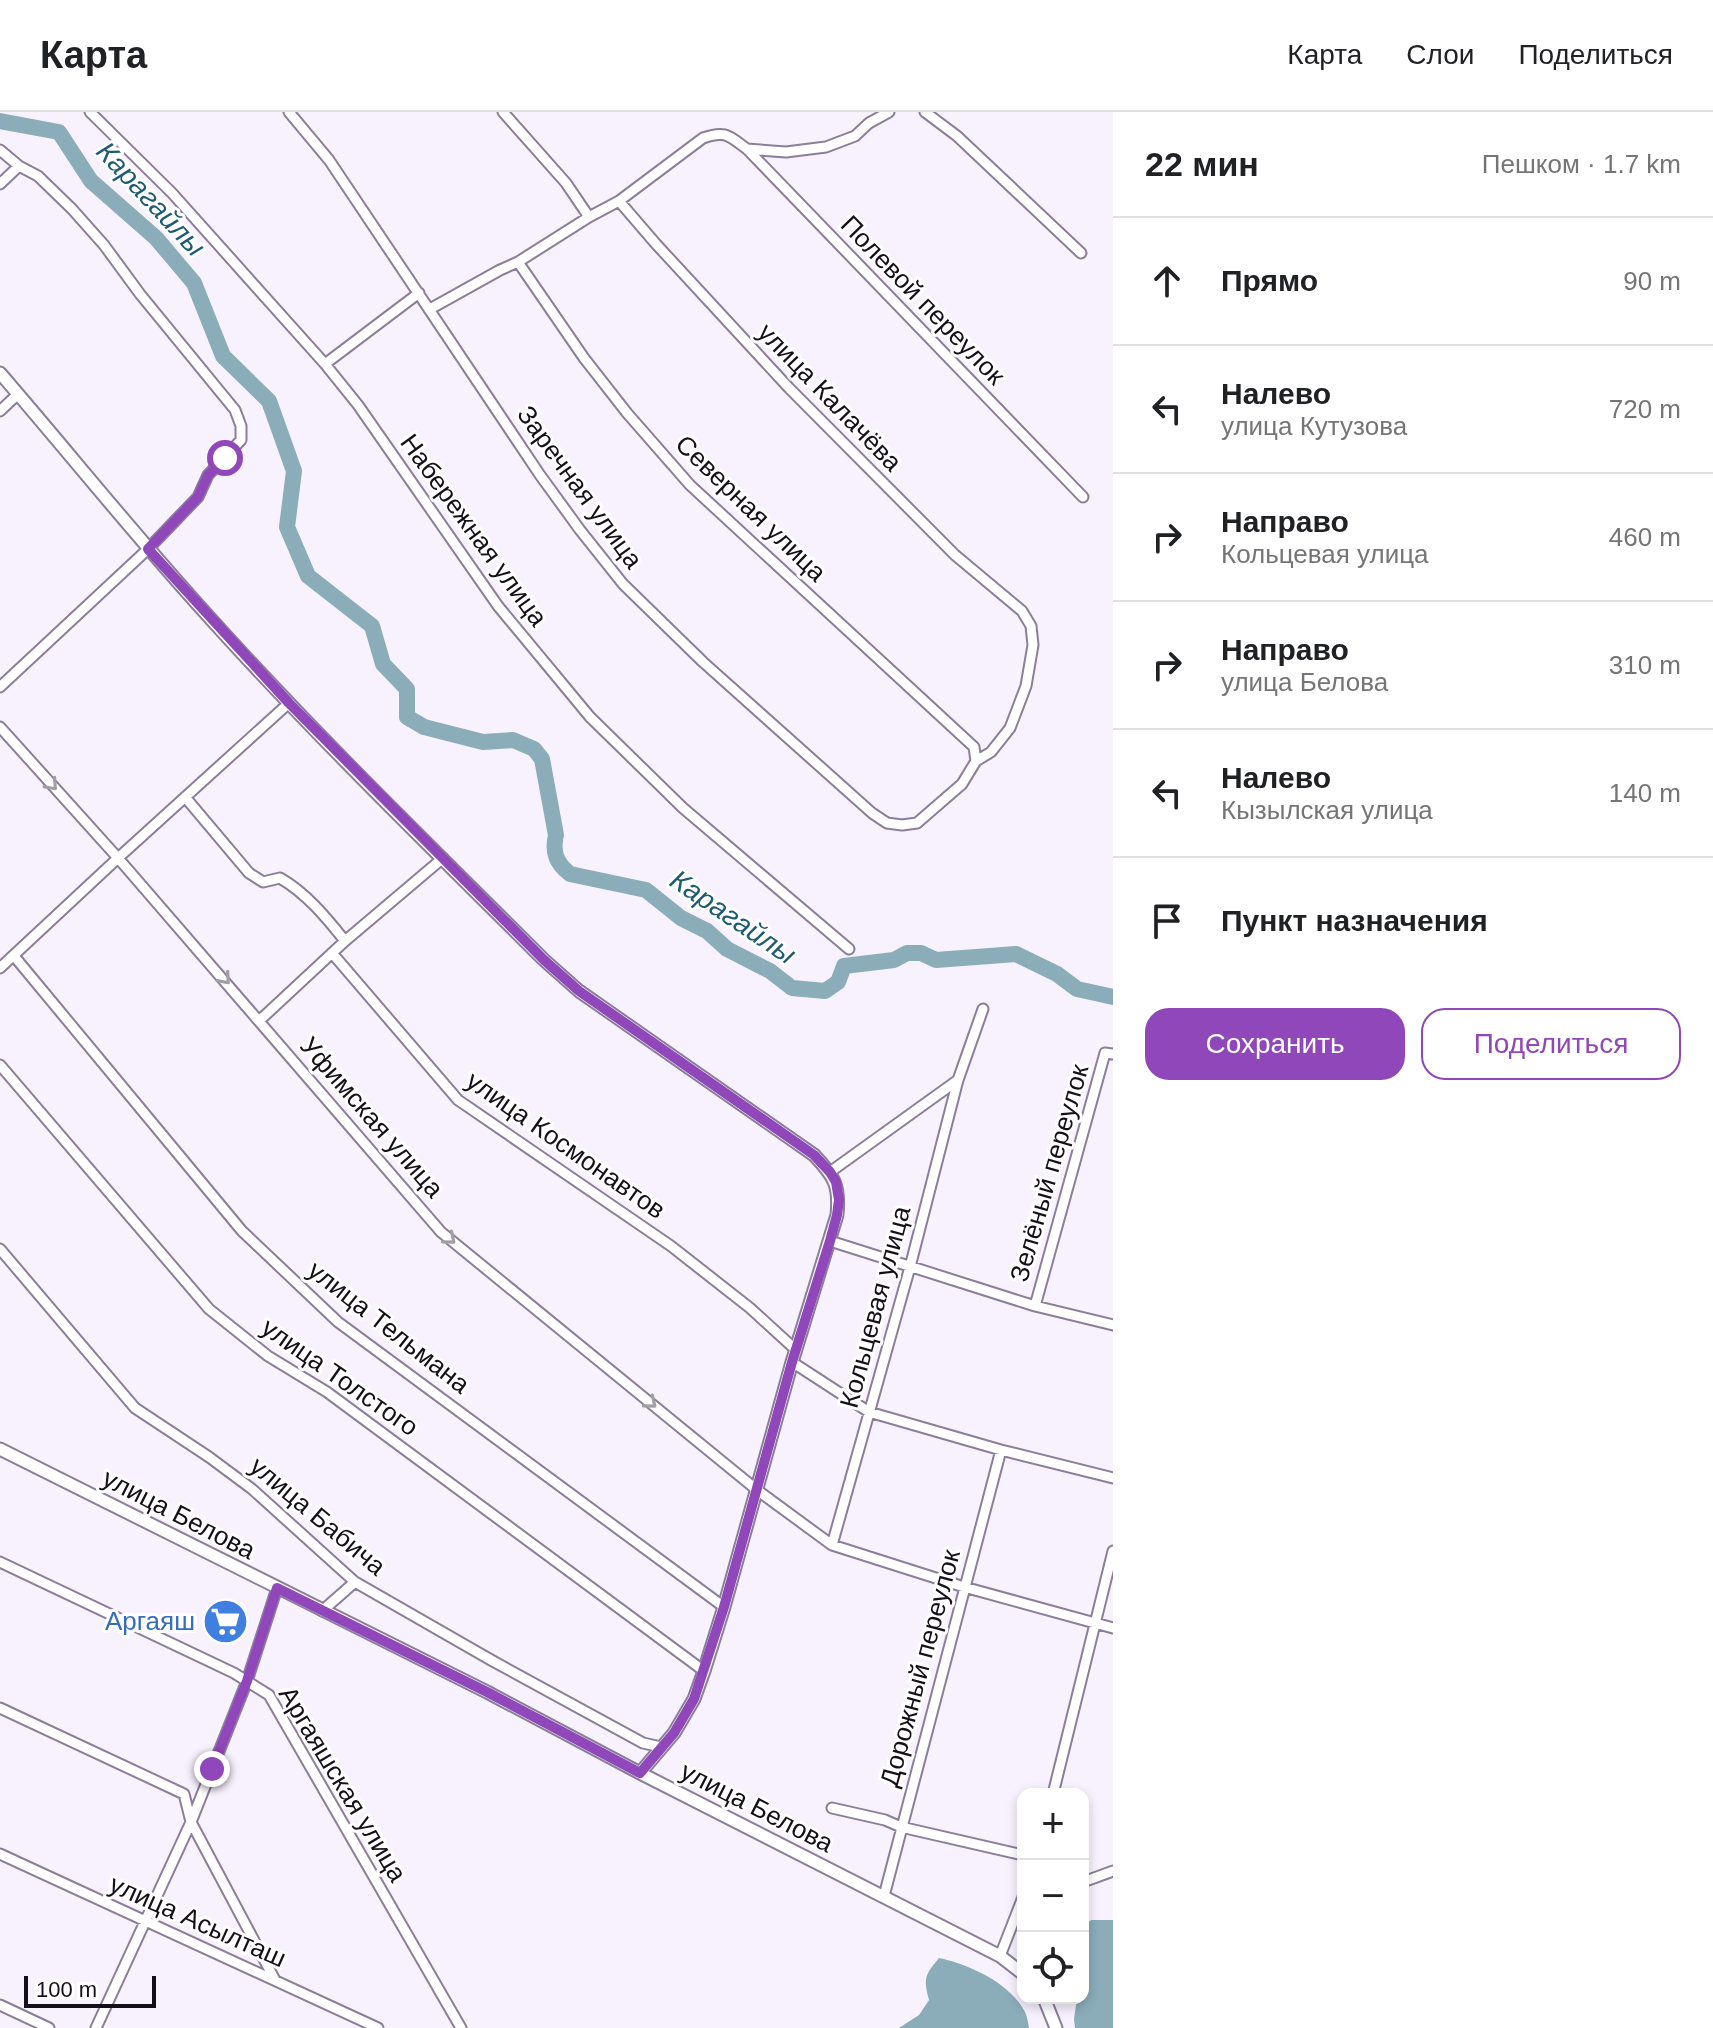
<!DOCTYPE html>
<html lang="ru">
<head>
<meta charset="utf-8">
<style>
  body { margin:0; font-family:Helvetica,sans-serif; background:#f6f6f6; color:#202124 }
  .controls { position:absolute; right:24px; bottom:24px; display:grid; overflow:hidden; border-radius:16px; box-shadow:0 4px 12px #0003 }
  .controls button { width:72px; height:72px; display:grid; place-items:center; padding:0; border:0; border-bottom:2px solid #e0e0e0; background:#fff; color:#202124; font:40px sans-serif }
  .scale { position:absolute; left:24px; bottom:20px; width:132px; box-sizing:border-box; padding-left:8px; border:4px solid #140f1a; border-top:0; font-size:22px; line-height:28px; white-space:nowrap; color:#140f1a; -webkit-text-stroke:6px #fff; paint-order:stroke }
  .stop { position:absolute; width:24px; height:24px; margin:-18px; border:6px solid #8f47b9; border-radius:50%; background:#fff }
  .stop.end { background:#8f47b9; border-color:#fff; box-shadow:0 2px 8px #0008 }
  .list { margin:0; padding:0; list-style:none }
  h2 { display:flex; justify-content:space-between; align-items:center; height:104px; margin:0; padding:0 32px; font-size:34px }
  h2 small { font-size:26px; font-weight:400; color:#757577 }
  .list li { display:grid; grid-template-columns:52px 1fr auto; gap:24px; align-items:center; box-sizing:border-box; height:128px; padding:0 32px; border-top:2px solid #e0e0e0 }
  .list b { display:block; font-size:30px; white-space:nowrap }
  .list p { margin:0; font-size:26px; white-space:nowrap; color:#757577 }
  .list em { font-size:26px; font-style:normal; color:#757577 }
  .actions { display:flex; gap:16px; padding:24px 32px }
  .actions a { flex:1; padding:18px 0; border:2px solid #8f47b9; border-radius:24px; text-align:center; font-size:28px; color:#8f47b9 }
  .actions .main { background:#8f47b9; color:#fff }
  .icon { flex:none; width:44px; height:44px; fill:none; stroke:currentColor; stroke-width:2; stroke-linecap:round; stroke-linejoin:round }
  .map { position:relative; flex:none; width:1113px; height:1916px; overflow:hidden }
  header { display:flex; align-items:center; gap:48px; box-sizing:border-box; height:112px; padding:0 40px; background:#fff; border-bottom:2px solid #e0e0e0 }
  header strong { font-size:38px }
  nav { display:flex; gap:44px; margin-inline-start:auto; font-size:28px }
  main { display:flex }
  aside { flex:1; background:#fff }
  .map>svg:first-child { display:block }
</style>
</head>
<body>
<header>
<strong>Карта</strong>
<nav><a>Карта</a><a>Слои</a><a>Поделиться</a></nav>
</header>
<main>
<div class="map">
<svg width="1113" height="1916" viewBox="0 0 1113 1916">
  <rect width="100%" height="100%" fill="#f8f2ff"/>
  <!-- water -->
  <path fill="#8bacb9" d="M1092 1808H1113V1916H1075L1074 1907 1077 1886H1083V1811Z
    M939 1846C968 1852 1008 1870 1024 1898 1027 1903 1028 1910 1029 1916H899L919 1903 929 1888C923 1866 925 1863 939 1846Z"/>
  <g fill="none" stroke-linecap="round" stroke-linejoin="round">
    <!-- river -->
    <path stroke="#8bacb9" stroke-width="16" d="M0 9 59 20 91 69 156 126 194 171 223 244 269 289 294 359 287 415 308 464 372 514 383 552 407 577V605L424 615 483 630 513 628 534 637 542 647 556 723C552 740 556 751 570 762L646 778 681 806 707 819 727 837 770 859 792 876 825 879 838 870 844 854 894 848 907 841H921L936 848 1016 842 1057 862 1077 877 1113 885"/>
    <defs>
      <path id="minor" d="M90 0 172 81 325 252 358 293 498 494 590 605 683 696 849 837
        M289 0 329 48 540 363 580 418 623 472 703 550 872 701 887 711 902 713 917 711 962 672 976 649 991 640 1010 616 1026 574 1033 533 1031 514 1022 499 955 443 789 276 656 132 619 89
        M503 0 566 71 589 105
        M925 0 957 24 1081 141
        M747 37 786 40 826 35 855 24 869 11 889 0
        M0 38 19 54 38 64 72 97 104 133 140 182 235 298 241 314V328L208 363 198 385 148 437 0 575
        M0 72 19 54
        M518 150 584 246 627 301 690 373 974 635 976 649
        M430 197 500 158 518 150 589 105 619 89 703 26C726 18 729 24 747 37L1083 385
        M325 252 419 181
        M0 299 18 282
        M0 615 118 746 441 1120 757 1378 832 1433 964 1475 1113 1516
        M185 685 249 761 263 770 280 766C306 781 326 805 345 829
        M332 841 458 988 671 1134 750 1196 796 1238
        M14 844 242 1119 338 1210 724 1495
        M0 856 118 746 289 591
        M260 908 345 829 443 746
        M0 953 209 1197 268 1244 327 1280 704 1559
        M830 1060 958 968
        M830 1129 1035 1194 1113 1213
        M0 1137 135 1296 209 1345 252 1377 355 1470 491 1548 643 1631 661 1635
        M1035 1194 1105 941 1113 942
        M792 1250 869 1300 1001 1338 1113 1366
        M832 1433 910 1155 958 968 983 897
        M0 1450 234 1561 269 1583 461 1916
        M322 1499 355 1470
        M0 1596 184 1682 191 1710 275 1868
        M1053 1682 1113 1439
        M832 1696 885 1708 901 1715 1023 1743
        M0 1742 378 1916
        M1083 1770 1113 1759
        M884 1784 1001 1338
        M1000 1844 1023 1785
        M0 1893 49 1916
        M96 1916 191 1710 247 1569 277 1476"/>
      <path id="major" d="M0 261C70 342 137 426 209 505 316 624 431 735 544 848L579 879 814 1043C834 1064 840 1073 837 1103L792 1250 724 1495 704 1559 694 1587 674 1621 640 1661
        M0 1337 487 1580 640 1661 1000 1844 1023 1862
        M1044 1886 1056 1916"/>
    </defs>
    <!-- minor casing -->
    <use href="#minor" stroke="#8b7e9b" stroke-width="13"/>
    <!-- major casing -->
    <use href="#major" stroke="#8b7e9b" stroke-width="15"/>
    <!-- minor -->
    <use href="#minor" stroke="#fff" stroke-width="9"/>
    <!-- major -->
    <use href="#major" stroke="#fff" stroke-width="11"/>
  </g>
  <!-- one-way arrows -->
  <defs><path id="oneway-chevron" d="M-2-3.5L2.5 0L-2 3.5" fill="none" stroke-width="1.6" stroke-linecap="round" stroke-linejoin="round" transform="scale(2)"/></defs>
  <g stroke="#a19fa3">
    <use href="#oneway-chevron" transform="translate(52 673) rotate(48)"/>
    <use href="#oneway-chevron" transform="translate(225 867) rotate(49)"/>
    <use href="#oneway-chevron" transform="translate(450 1127) rotate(40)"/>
    <use href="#oneway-chevron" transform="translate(651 1291) rotate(39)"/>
  </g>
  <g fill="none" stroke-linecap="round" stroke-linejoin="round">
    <!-- route -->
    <path stroke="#8f47b9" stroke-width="10" d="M212 1657 247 1569 277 1476 487 1580 640 1661 674 1621 694 1587 724 1495 792 1250 830 1129 837 1103 839 1088 836 1070 830 1060 814 1043 579 879 544 848 289 591 148 437 198 385 208 363 225 346"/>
  </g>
  <!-- icons -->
  <defs>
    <symbol id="supermarket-disc" viewBox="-11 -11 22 22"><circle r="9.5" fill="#3f7fe0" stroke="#fff"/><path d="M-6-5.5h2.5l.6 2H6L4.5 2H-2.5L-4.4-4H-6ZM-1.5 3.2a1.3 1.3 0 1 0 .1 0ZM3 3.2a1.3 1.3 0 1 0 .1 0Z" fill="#fff"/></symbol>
  </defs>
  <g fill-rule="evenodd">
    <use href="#supermarket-disc" x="200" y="1484" width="51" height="51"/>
  </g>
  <g text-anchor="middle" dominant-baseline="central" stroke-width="6" stroke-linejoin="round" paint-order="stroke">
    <!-- street labels -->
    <g font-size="26" fill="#140f1a" stroke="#fff">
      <text transform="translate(923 188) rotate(46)">Полевой переулок</text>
      <text transform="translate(830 285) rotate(46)">улица Калачёва</text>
      <text transform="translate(580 375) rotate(54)">Заречная улица</text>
      <text transform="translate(751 396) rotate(44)">Северная улица</text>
      <text transform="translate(474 418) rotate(54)">Набережная улица</text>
      <text transform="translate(372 1005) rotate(49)">Уфимская улица</text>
      <text transform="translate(566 1033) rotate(35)">улица Космонавтов</text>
      <text transform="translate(1049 1061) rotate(-74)">Зелёный переулок</text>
      <text transform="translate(875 1195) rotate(-75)">Кольцевая улица</text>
      <text transform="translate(389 1215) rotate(38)">улица Тельмана</text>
      <text transform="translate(340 1265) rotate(35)">улица Толстого</text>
      <text transform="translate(179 1402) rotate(27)">улица Белова</text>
      <text transform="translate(318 1404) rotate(40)">улица Бабича</text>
      <text transform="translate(920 1556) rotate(-75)">Дорожный переулок</text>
      <text transform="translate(343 1672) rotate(59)">Аргаяшская улица</text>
      <text transform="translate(757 1695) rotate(27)">улица Белова</text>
      <text transform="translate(198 1809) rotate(24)">улица Асылташ</text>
    </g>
    <!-- shop labels -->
    <g font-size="26" fill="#366cbe" stroke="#fff" text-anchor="end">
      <text x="195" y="1509">Аргаяш</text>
    </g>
    <!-- water labels -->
    <g font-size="28" font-style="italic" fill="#1d5b71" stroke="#fff">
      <text transform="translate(151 87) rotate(47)">Карагайлы</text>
      <text transform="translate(733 805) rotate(34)">Карагайлы</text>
    </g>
  </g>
</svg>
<div class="controls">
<button>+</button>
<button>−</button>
<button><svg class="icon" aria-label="locate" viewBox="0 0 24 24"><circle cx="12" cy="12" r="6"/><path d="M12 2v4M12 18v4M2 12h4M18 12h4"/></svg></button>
</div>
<div class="scale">100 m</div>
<div class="stop" style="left:225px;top:346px"></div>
<div class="stop end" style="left:212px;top:1657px"></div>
</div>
<aside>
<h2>22 мин<small>Пешком · 1.7 km</small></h2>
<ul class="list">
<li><svg class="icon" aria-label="ahead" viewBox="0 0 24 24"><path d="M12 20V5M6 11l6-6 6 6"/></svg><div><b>Прямо</b></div><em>90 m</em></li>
<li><svg class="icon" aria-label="left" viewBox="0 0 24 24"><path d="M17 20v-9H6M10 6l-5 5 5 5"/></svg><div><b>Налево</b><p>улица Кутузова</p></div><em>720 m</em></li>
<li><svg class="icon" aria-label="right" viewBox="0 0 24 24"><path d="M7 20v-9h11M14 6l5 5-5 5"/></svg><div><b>Направо</b><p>Кольцевая улица</p></div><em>460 m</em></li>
<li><svg class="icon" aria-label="right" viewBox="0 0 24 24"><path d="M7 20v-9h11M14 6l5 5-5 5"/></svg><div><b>Направо</b><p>улица Белова</p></div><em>310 m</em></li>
<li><svg class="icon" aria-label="left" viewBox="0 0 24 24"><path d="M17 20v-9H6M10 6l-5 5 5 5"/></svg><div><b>Налево</b><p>Кызылская улица</p></div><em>140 m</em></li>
<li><svg class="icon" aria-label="arrive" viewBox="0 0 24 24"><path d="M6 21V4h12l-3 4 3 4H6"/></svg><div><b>Пункт назначения</b></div></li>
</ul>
<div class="actions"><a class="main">Сохранить</a><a>Поделиться</a></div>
</aside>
</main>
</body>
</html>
